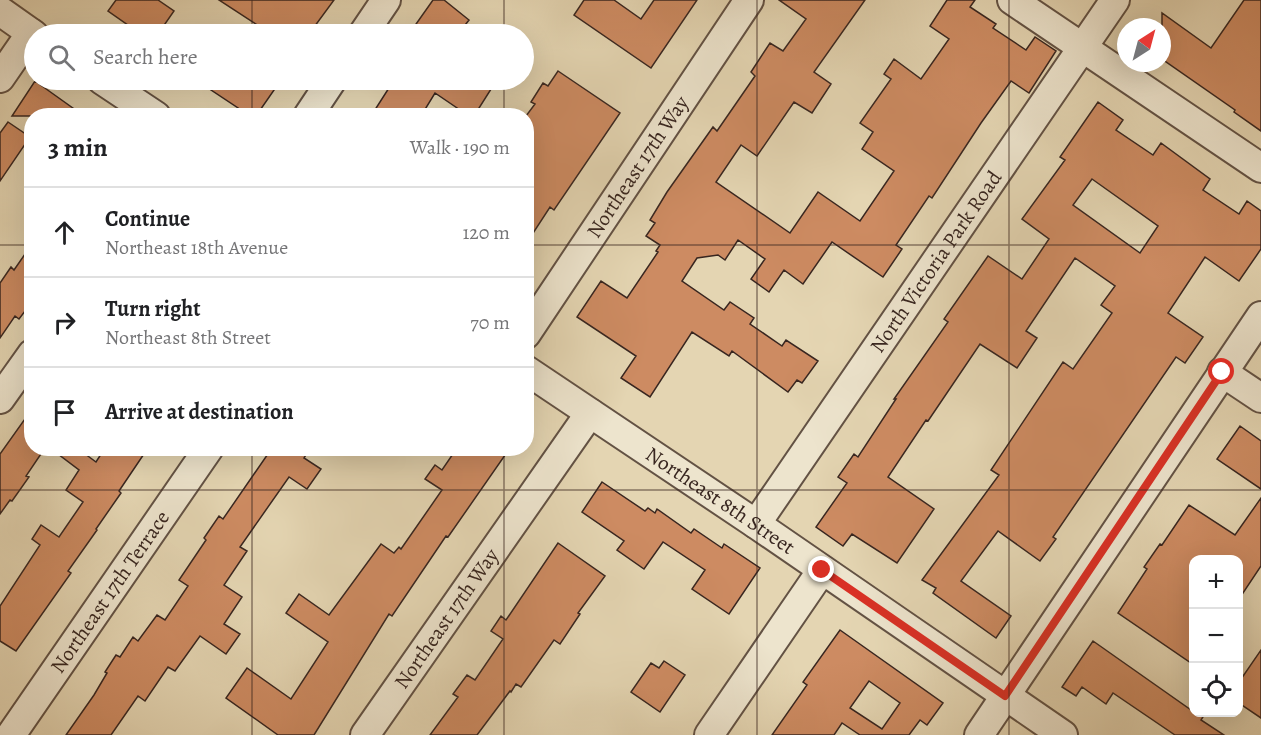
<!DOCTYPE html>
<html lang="en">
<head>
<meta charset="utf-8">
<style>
  body { margin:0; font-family:Alegreya,serif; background:#f2f2f2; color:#202124 }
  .controls { position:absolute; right:18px; bottom:18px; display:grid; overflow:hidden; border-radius:12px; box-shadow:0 6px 24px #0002 }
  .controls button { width:54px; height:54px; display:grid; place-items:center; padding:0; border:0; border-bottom:2px solid #e0e0e0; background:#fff; color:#202124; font:30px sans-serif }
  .compass { position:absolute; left:1117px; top:18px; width:54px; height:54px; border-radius:50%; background:#fff; box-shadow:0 6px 24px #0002; rotate:36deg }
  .stop { position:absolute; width:18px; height:18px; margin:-14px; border:4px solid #d93025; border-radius:50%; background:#fff }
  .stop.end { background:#d93025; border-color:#fff; box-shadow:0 2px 6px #0008 }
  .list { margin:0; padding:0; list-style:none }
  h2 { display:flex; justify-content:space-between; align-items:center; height:78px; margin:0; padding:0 24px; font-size:26px }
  h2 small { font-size:20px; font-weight:400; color:#757577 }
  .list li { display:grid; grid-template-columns:39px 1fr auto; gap:18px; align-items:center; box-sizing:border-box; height:90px; padding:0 24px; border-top:2px solid #e0e0e0 }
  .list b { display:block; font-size:22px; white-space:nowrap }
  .list p { margin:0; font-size:20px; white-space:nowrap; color:#757577 }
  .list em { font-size:20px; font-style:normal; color:#757577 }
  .icon { flex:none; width:33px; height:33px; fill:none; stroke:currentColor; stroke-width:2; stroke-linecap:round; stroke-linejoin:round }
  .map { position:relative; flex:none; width:1261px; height:735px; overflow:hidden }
  .search { position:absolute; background:#fff; box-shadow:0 6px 24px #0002; left:24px; top:24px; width:510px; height:66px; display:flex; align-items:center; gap:15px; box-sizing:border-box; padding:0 21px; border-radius:33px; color:#757577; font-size:22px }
  .panel { position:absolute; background:#fff; box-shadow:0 6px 24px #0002; left:24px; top:108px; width:510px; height:348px; border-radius:24px }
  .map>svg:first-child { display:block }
</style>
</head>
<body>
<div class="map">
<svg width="1261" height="735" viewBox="0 0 1261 735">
  <rect width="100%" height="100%" fill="#e4d5b2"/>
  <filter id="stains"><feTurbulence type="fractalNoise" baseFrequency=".00333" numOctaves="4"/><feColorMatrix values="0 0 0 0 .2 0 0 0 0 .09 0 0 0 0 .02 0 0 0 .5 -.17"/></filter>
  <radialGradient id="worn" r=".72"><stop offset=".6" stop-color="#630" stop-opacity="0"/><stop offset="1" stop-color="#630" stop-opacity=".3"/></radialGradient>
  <!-- building -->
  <path fill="#cd8b62" stroke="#382620" stroke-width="1.5" fill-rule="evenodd" d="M116 0H158L174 11 158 34H127L132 28 108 11Z
    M219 0H334L309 34H271Z
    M433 0H444L469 20 458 34H409Z
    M584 0H614L641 19 654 0H697L651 68 574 15Z
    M779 0H865L814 72 831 84 812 113 794 102 757 156 741 145 716 182 790 233 818 192 860 221 894 171 862 149 873 132 860 123 891 79 884 74 894 59 921 79 949 39 930 26 947 0H975L970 7 996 24 993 28 1026 50 1035 37 1056 51 1029 93 1011 81 981 123 932 198 929 196 896 245 902 249 883 277 832 242 803 284 784 270 769 292 751 279 765 259 738 240 725 260 718 255 697 258 682 281 724 310 730 302 754 318 750 324 782 346 786 340 818 361 802 383 797 380 788 392 732 351 729 356 692 332 650 397 621 378 636 356 577 317 601 281 627 298 658 252 656 251 660 245 646 236 655 223 650 220 667 192 713 127 717 131 755 76 751 72 770 43 783 51 806 19Z
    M1244 0H1261V131L1234 112 1235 110 1162 59V13L1211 48Z
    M558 71 620 113 554 210 550 207 526 244V116L535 104 531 102 543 83 548 86Z
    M196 80H281L256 116H233L238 108Z
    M394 80H484L493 86 474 116H469L435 93 421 116H371Z
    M35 81 84 116H12Z
    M1098 102 1123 120 1116 130 1153 155 1161 143 1210 179 1203 190 1239 214 1247 201 1261 211V249L1239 281 1205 257 1168 313 1203 337 1185 363 1176 357 1053 537 1056 539 1040 561 998 531 961 581 1011 616 996 638 933 593 936 588 922 580 999 475 991 470 1063 362 1073 369 1112 313 1101 305 1115 286 1075 258 1026 331 1037 338 1017 368 980 344 928 421 926 420 888 477 934 509 897 563 852 534 843 546 816 527 847 483 838 477 854 454 858 457 896 399H894L948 322 944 319 988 256 1022 279 1049 239 1022 219 1065 160 1060 157ZM1092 179 1158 226 1140 253 1073 205Z
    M8 122 30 137 0 181V133Z
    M32 244V302L19 319 15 316 0 338V283L11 267 14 270Z
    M32 409V448H45L26 476 29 477 12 501 10 500 0 514V454Z
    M1240 426 1261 441V489L1217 459Z
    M50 448H77L96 462 105 448H148L119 491 121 493 96 529 97 530 68 571 71 573 16 651 0 641V606L40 545 32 539 41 525 59 537 83 502 66 490 79 470Z
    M272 448H310L304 458 321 469 307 489 289 477 240 547 247 551 224 585 242 597 224 624 240 634 226 654 200 636 175 671 168 667 145 701 138 696 111 735H66L94 695 107 673 105 672 116 655 120 657 133 637 138 641 157 615 165 620 188 586 179 580 206 540 204 538 219 516 223 519Z
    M457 448H510L448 537 446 536 392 616 389 614 314 735H278L226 698 247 668 291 699 328 642 286 613 299 594 329 615 381 544 394 553 399 547 401 549 442 490 425 479 435 465 442 470Z
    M602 482 645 511 648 508 655 513 657 509 691 533 694 529 722 548 724 544 760 568 729 614 692 589 705 570 663 542 644 569 617 550 624 541 582 512Z
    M1261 498V566L1239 599V560H1194V665L1118 613 1147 569 1144 567 1160 544 1162 545 1189 505 1235 535Z
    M558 543 605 576 578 613 580 614 560 644 554 640 521 687 516 684 511 692 510 691 477 735H430L458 697 453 694 467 675 475 680 503 639 491 631 501 616 506 620Z
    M840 630 943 703 927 725 920 720 909 735H860L842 723 834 735H772L807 685 803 682ZM869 681 900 703 882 729 850 708Z
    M1093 641 1194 712H1206L1201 720 1224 735H1175L1113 693 1106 704 1082 687 1076 696 1062 687Z
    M1261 650V718L1239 703V682Z
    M664 661 685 675 660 712 631 692 651 663 659 668Z"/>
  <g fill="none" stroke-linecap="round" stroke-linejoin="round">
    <defs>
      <g id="minor">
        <path d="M1012 0 1261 168"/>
        <path d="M0 11 34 35"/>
        <path d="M363 34 386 0"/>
        <path d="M0 78 31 33"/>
        <path d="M102 80 156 116"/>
        <path d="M308 116 332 80"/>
        <path id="s1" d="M526 334 749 0"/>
        <path id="s2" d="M526 370 756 524 1063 735"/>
        <path d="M1222 372 1261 398"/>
        <path d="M0 399 32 354"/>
        <path id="s3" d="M756 524 1115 0"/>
        <path id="s4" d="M11 735 209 448"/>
        <path id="s5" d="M365 735 590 413"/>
        <path d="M709 735 822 570"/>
        <path d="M979 735 1261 316"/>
      </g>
    </defs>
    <!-- minor casing -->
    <use href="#minor" stroke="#635244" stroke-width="32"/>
    <!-- minor -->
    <use href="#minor" stroke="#ede4cd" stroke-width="28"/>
  </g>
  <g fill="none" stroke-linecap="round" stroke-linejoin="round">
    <!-- route -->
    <path stroke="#d93025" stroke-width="8" d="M822 570 1005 696 1222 372"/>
  </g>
  <!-- grid -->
  <path fill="none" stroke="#382620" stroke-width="1.5" stroke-opacity="0.55" d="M252 0V34M504 0V34M757 0V735M1009 0V735M252 80V116M504 80V116M0 245H32M526 245H1261M252 448V735M504 448V735M0 490H1261"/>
  <g text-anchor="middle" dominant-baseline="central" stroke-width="6" stroke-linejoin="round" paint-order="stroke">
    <!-- street labels -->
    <g font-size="21" fill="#382620" stroke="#ede4cd">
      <text stroke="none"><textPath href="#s1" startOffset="201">Northeast 17th Way</textPath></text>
      <text stroke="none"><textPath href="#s3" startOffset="318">North Victoria Park Road</textPath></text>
      <text stroke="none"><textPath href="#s2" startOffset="234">Northeast 8th Street</textPath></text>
      <text stroke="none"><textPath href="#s4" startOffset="174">Northeast 17th Terrace</textPath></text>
      <text stroke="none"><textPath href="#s5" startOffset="142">Northeast 17th Way</textPath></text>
    </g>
  </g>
  <rect width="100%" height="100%" filter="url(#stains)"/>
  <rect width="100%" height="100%" fill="url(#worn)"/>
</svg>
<div class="controls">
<button>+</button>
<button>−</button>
<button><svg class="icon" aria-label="locate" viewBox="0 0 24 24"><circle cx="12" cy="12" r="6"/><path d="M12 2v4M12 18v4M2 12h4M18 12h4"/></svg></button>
</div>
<svg class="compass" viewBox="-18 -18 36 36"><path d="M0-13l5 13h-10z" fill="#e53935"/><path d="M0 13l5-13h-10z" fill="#757577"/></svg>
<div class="stop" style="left:1222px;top:372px"></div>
<div class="stop end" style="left:822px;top:570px"></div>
<div class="search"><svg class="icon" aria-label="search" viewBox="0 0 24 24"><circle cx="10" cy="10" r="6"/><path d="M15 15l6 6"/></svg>Search here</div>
<section class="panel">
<h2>3 min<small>Walk · 190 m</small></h2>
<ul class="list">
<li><svg class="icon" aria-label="ahead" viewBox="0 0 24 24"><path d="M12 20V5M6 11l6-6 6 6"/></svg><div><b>Continue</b><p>Northeast 18th Avenue</p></div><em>120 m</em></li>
<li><svg class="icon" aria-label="right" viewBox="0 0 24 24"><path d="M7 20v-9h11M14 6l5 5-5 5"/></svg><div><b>Turn right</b><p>Northeast 8th Street</p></div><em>70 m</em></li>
<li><svg class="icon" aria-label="arrive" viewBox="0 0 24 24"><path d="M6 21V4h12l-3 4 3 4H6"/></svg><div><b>Arrive at destination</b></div></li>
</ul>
</section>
</div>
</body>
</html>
